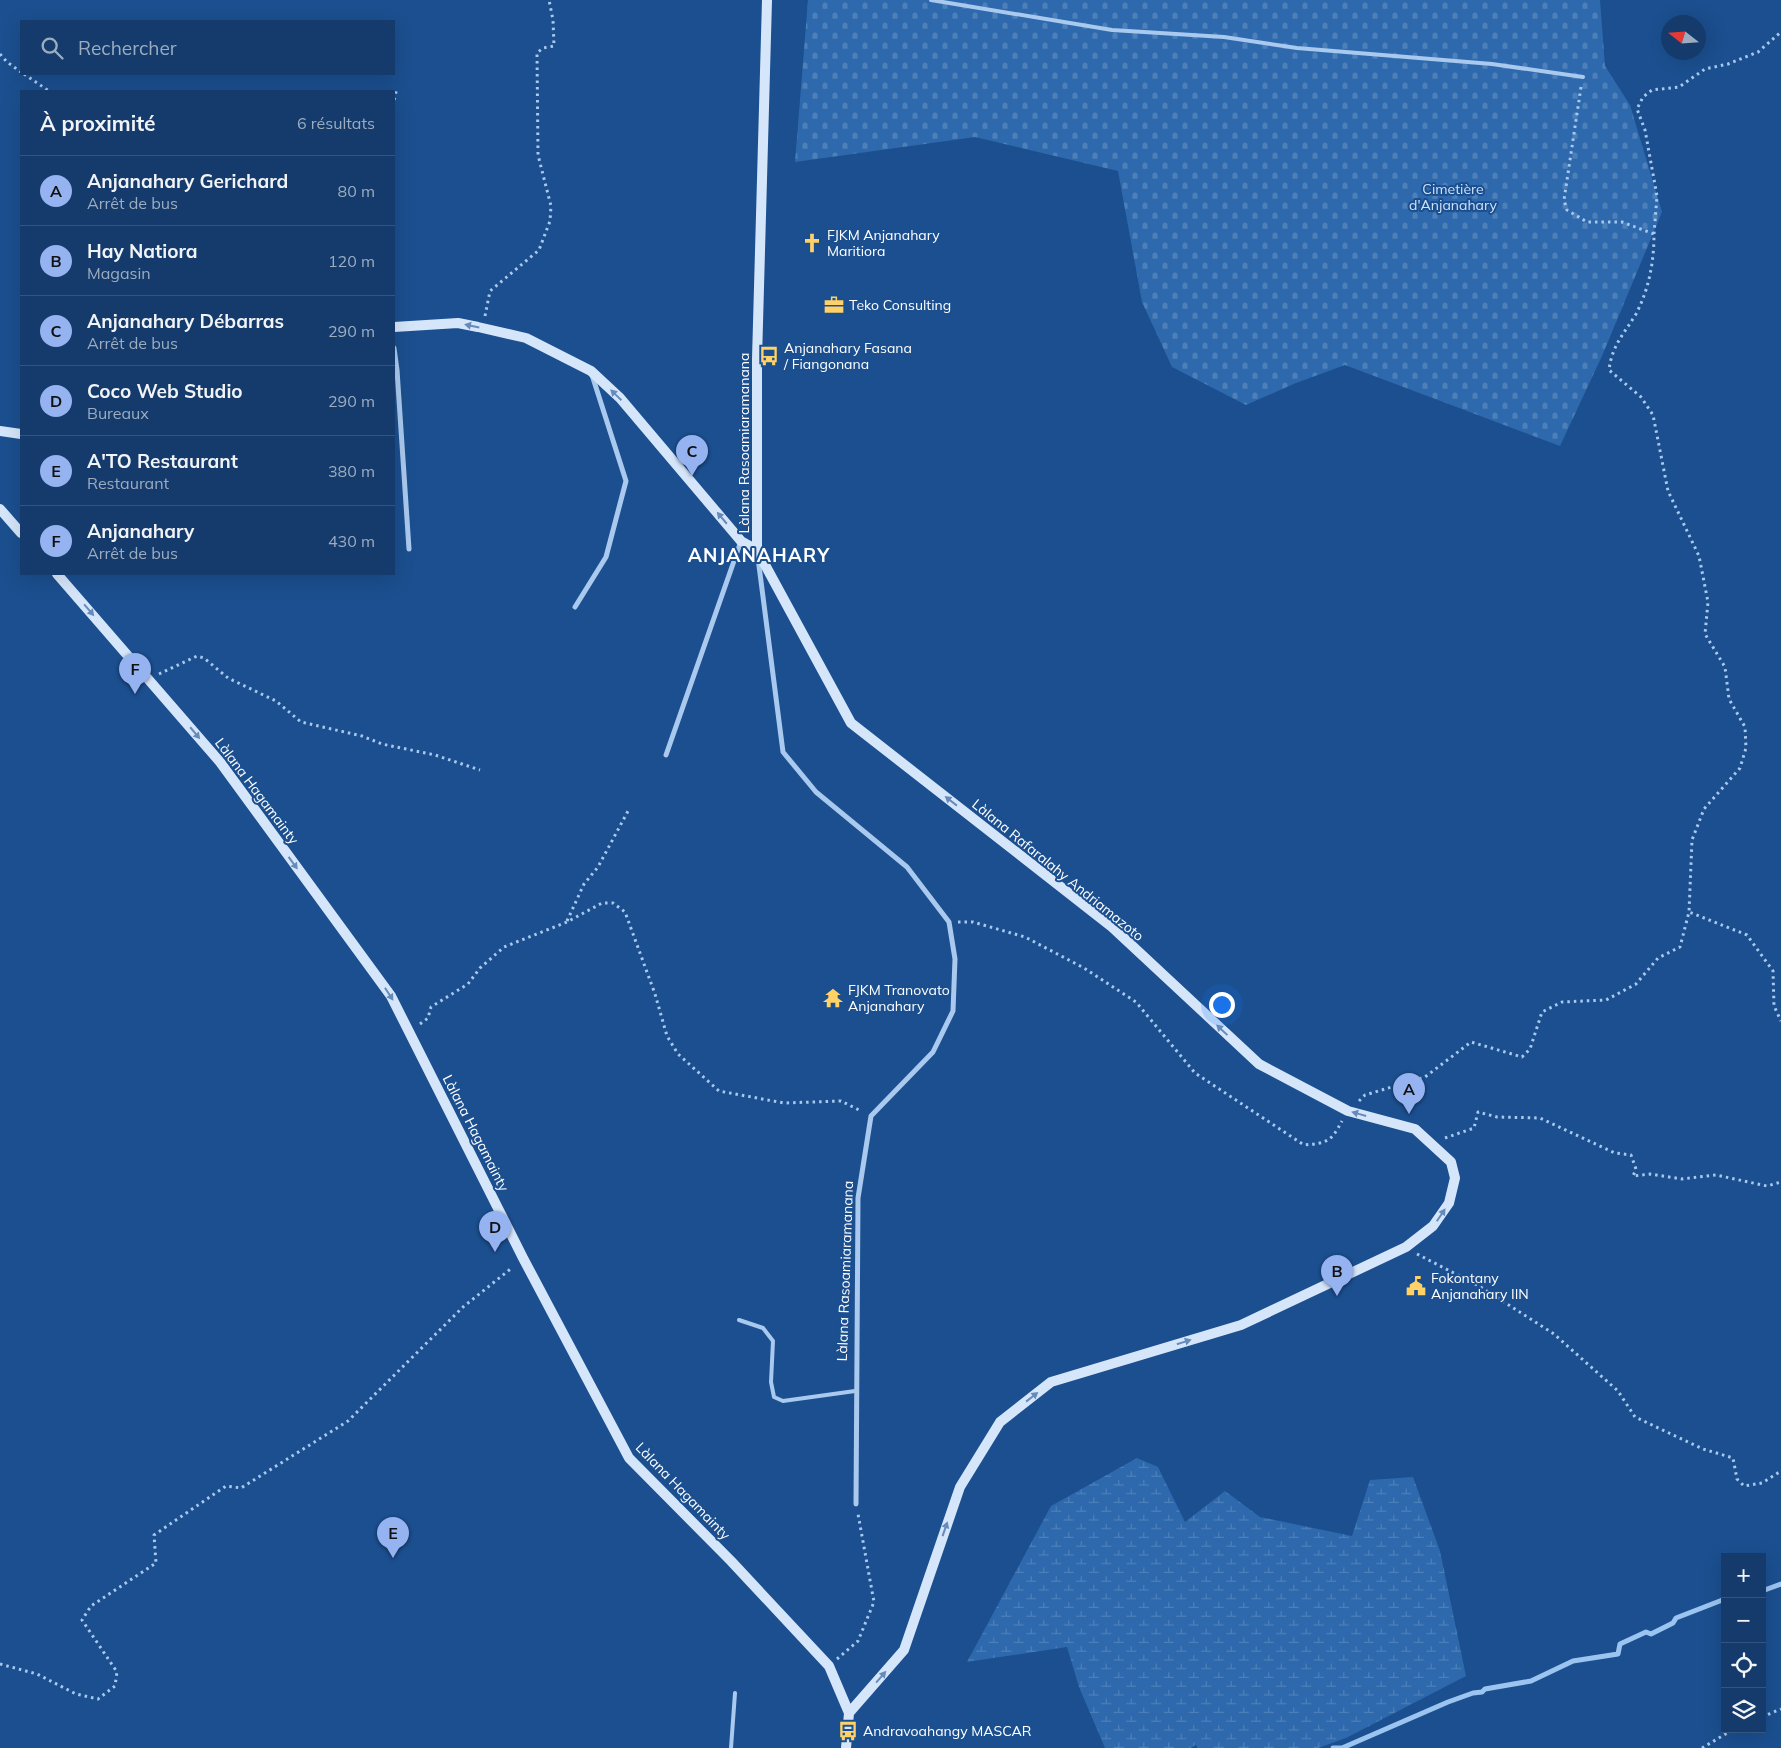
<!DOCTYPE html>
<html lang="fr">
<head>
<meta charset="utf-8">
<style>
  body { margin:0; font-family:Mulish,sans-serif; background:#1d4271; color:#f1f3f6 }
  .controls { position:absolute; right:15px; bottom:15px; display:grid; overflow:hidden; border-radius:0px; box-shadow:0 5px 20px #0002 }
  .controls button { width:45px; height:45px; display:grid; place-items:center; padding:0; border:0; border-bottom:1px solid #33557e; background:#143b6b; color:#f1f3f6; font:25px sans-serif }
  .compass { position:absolute; left:1661px; top:15px; width:45px; height:45px; border-radius:50%; background:#143b6b; box-shadow:0 5px 20px #0002; rotate:287deg }
  .you { position:absolute; left:1221px; top:1004px; width:18px; height:18px; margin:-12px; border:4px solid #fff; border-radius:50%; background:#1a73e8; box-shadow:0 0 0 8px #1a73e833 }
  .badge { display:grid; place-items:center; width:32px; height:32px; border-radius:50%; background:#95b2f1; color:#111; font-size:16px; font-weight:700 }
  .pin { position:absolute; translate:-50% -41px; filter:drop-shadow(0 1px 2px #0008) }
  .pin::after { content:''; position:absolute; top:26px; width:18px; height:15px; background:inherit; clip-path:polygon(0 0,100% 0,50% 100%) }
  .list { margin:0; padding:0; list-style:none }
  h2 { display:flex; justify-content:space-between; align-items:center; height:65px; margin:0; padding:0 20px; font-size:21px }
  h2 small { font-size:16px; font-weight:400; color:#9dadc1 }
  .list li { display:grid; grid-template-columns:32px 1fr auto; gap:15px; align-items:center; box-sizing:border-box; height:70px; padding:0 20px; border-top:1px solid #33557e }
  .list b { display:block; font-size:19px; white-space:nowrap }
  .list p { margin:0; font-size:16px; white-space:nowrap; color:#9dadc1 }
  .list em { font-size:16px; font-style:normal; color:#9dadc1 }
  .icon { flex:none; width:28px; height:28px; fill:none; stroke:currentColor; stroke-width:2; stroke-linecap:round; stroke-linejoin:round }
  .map { position:relative; flex:none; width:1781px; height:1748px; overflow:hidden }
  .search { position:absolute; background:#143b6b; box-shadow:0 5px 20px #0002; left:20px; top:20px; width:375px; height:55px; display:flex; align-items:center; gap:12px; box-sizing:border-box; padding:0 18px; border-radius:0px; color:#9dadc1; font-size:19px }
  .panel { position:absolute; background:#143b6b; box-shadow:0 5px 20px #0002; left:20px; top:90px; width:375px; height:485px; border-radius:0px }
  .map>svg:first-child { display:block }
</style>
</head>
<body>
<div class="map">
<svg width="1781" height="1748" viewBox="0 0 1781 1748">
  <defs>
    <pattern id="wetland-marsh" width="20" height="14" patternUnits="userSpaceOnUse" patternTransform="scale(1.25)"><rect width="20" height="14" fill="#2e69ad"/><path d="M1 5h8M5 5V1M11 12h8M15 12V8" fill="none" stroke="#4d80b9"/></pattern>
    <pattern id="cemetery-stones" width="16" height="16" patternUnits="userSpaceOnUse" patternTransform="scale(1.25)"><rect width="16" height="16" fill="#2e69ad"/><path d="M2 7V4a2 2 0 0 1 4 0v3zM10 15v-3a2 2 0 0 1 4 0v3z" fill="#4d80b9"/></pattern>
  </defs>
  <rect width="100%" height="100%" fill="#1b4f8f"/>
  <!-- wetland -->
  <path fill="url(#wetland-marsh)" d="M1137 1458 1158 1467 1185 1522 1225 1491 1260 1517 1352 1536 1370 1480 1413 1477 1440 1551 1466 1676 1346 1738 1318 1748H1198L1196 1745 1190 1748H1105L1079 1687 1067 1647 967 1662 1051 1506Z"/>
  <!-- cemetery -->
  <path fill="url(#cemetery-stones)" d="M808 0H1600L1605 66 1630 105 1662 212 1602 356 1560 446 1345 365 1296 383 1246 405 1172 367 1142 302 1118 171 975 137 795 162Z"/>
  <g fill="none" stroke-linecap="round" stroke-linejoin="round">
    <!-- stream -->
    <path stroke="#9cc4f0" stroke-width="5" d="M1762 1591 1781 1584
      M1333 1748H1342
      M1342 1748 1448 1702 1473 1693 1482 1692 1485 1689 1531 1681 1573 1661 1618 1654 1620 1644 1646 1632 1651 1634 1673 1623 1676 1618 1725 1599"/>
    <!-- path -->
    <path stroke="#a9c9ee" stroke-width="3" stroke-dasharray="2.5 4" stroke-linecap="butt" d="M0 54 7 62 21 72
      M24 74 49 91
      M1581 87 1564 200 1567 210 1587 222H1622L1654 234C1654 262 1649 289 1636 314 1624 334 1612 345 1609 370L1641 397 1653 415 1668 491 1699 556 1708 602 1705 634 1725 667 1729 699 1745 727 1746 748 1740 768 1704 809 1692 840 1689 912
      M394 100 397 88
      M1654 234 1657 196 1645 130 1637 109 1643 97 1652 90 1679 87 1705 69 1728 64 1758 52 1781 32
      M485 316 490 291 539 250 550 221 551 206 538 155 537 53 543 48 554 46 553 20 549 0
      M159 674 197 656 204 658 228 678 276 701 301 722 362 736 382 744 435 755 480 770
      M567 921 584 884 598 867 628 811
      M958 922H973L1025 937 1084 968 1136 1002 1195 1073 1304 1145C1327 1143 1331 1142 1342 1121
      M420 1024 428 1018 431 1007 468 984 480 968 504 947 567 922 602 903H613L625 912 655 994 667 1036 678 1054 719 1091 784 1103 841 1101 861 1111
      M1359 1101 1365 1095 1425 1077 1471 1042 1522 1057 1530 1049 1542 1012 1562 1002 1606 1000 1636 984 1658 958 1680 947 1689 912 1747 935 1773 971 1774 1006 1781 1021
      M1445 1138 1474 1128 1478 1112 1497 1117 1540 1118 1615 1153 1631 1155 1636 1169 1633 1176 1650 1174 1682 1179 1716 1175 1767 1186 1781 1182
      M1417 1254 1479 1286 1554 1334 1618 1391 1635 1417 1703 1449 1733 1458 1737 1479 1744 1486 1762 1483 1781 1471
      M837 1659 858 1641 874 1602 858 1514
      M0 1664 37 1674 76 1694 98 1699 115 1686 117 1672 82 1620 91 1606 156 1563 154 1535 226 1486 241 1488 348 1421 463 1307 513 1267
      M1762 1717 1781 1709
      M1702 1748 1734 1729"/>
    <!-- service -->
    <path stroke="#a9c9ee" stroke-width="4" d="M931 0 1112 30 1224 37 1297 48 1492 64 1583 77
      M739 1320 763 1328 773 1341 771 1382 774 1397 783 1401 855 1391
      M731 1748 735 1693"/>
    <!-- minor -->
    <path stroke="#a9c9ee" stroke-width="5" d="M394 348 397 370 409 549
      M758 558 783 752 816 792 907 867 949 922 955 959 953 1011 933 1052 871 1116 858 1198 856 1504
      M575 607 606 557 626 481 592 375
      M666 755 741 541"/>
    <!-- secondary -->
    <path stroke="#d6e6fa" stroke-width="10" d="M767 0 757 359V550L851 723 1112 927 1259 1064 1348 1111 1415 1129 1451 1162 1455 1178 1449 1203 1433 1226 1406 1247 1241 1325 1051 1382 1000 1422 960 1487 904 1650 849 1713
      M394 327 458 323 478 327 526 338 591 371 620 398 741 541 757 550
      M0 431 21 434
      M0 509 21 533
      M57 574 220 762 391 996 523 1258 629 1458 731 1561 829 1666 849 1713 846 1748"/>
  </g>
  <!-- one-way arrows -->
  <defs><path id="oneway-solid" d="M-6-.8H1V-3.2L6.5 0L1 3.2V.8H-6Z" transform="scale(1.25)"/></defs>
  <g fill="#668bba">
    <use href="#oneway-solid" transform="translate(472 326) rotate(-168)"/>
    <use href="#oneway-solid" transform="translate(616 395) rotate(-136)"/>
    <use href="#oneway-solid" transform="translate(722 518) rotate(-130)"/>
    <use href="#oneway-solid" transform="translate(89 610) rotate(49)"/>
    <use href="#oneway-solid" transform="translate(195 733) rotate(50)"/>
    <use href="#oneway-solid" transform="translate(951 801) rotate(-142)"/>
    <use href="#oneway-solid" transform="translate(293 863) rotate(54)"/>
    <use href="#oneway-solid" transform="translate(389 994) rotate(57)"/>
    <use href="#oneway-solid" transform="translate(1222 1030) rotate(-137)"/>
    <use href="#oneway-solid" transform="translate(1359 1114) rotate(-164)"/>
    <use href="#oneway-solid" transform="translate(1441 1215) rotate(-56)"/>
    <use href="#oneway-solid" transform="translate(1184 1342) rotate(-17)"/>
    <use href="#oneway-solid" transform="translate(1032 1397) rotate(-38)"/>
    <use href="#oneway-solid" transform="translate(945 1529) rotate(-71)"/>
    <use href="#oneway-solid" transform="translate(881 1677) rotate(-49)"/>
  </g>
  <!-- icons -->
  <defs>
    <symbol id="church-bare" viewBox="-9 -9 18 18"><path d="M-1.2-6h2.4v3.5h3.3v2.4h-3.3V6h-2.4V-.1h-3.3v-2.4h3.3Z" fill="#ffd166" stroke="#1b4f8f" stroke-width="2.5" paint-order="stroke"/></symbol>
    <symbol id="office-bare" viewBox="-9 -9 18 18"><path d="M-6-3h4V-5.5h4V-3h4V5H-6ZM-1-4.5V-3h2v-1.5ZM-6 0V1H6V0Z" fill="#ffd166" stroke="#1b4f8f" stroke-width="2.5" paint-order="stroke"/></symbol>
    <symbol id="bus-bare" viewBox="-9 -9 18 18"><path d="M-5-6H5V4H4V6H2V4H-2V6H-4V4H-5ZM-3.5-4V0h7V-4ZM-3.5 1.2v1.5H-2V1.2ZM2 1.2v1.5H3.5V1.2Z" fill="#ffd166" stroke="#1b4f8f" stroke-width="2.5" paint-order="stroke"/></symbol>
    <symbol id="temple-bare" viewBox="-9 -9 18 18"><path d="M0-6L5-2H3V0L6.5 2.5H4V6H1.5V3h-3V6H-4V2.5H-6.5L-3 0V-2H-5Z" fill="#ffd166" stroke="#1b4f8f" stroke-width="2.5" paint-order="stroke"/></symbol>
    <symbol id="civic-bare" viewBox="-9 -9 18 18"><path d="M-.6-6.5H3V-4.5H.6V-3L4-1V1h2V6H-6V1h2V-1L-.6-3ZM-1.2 2.5V6h2.4V2.5Z" fill="#ffd166" stroke="#1b4f8f" stroke-width="2.5" paint-order="stroke"/></symbol>
  </defs>
  <g fill-rule="evenodd">
    <use href="#church-bare" x="798" y="229" width="28" height="28"/>
    <use href="#office-bare" x="820" y="291" width="28" height="28"/>
    <use href="#bus-bare" x="755" y="342" width="28" height="28"/>
    <use href="#temple-bare" x="819" y="984" width="28" height="28"/>
    <use href="#civic-bare" x="1402" y="1272" width="28" height="28"/>
    <use href="#bus-bare" x="834" y="1717" width="28" height="28"/>
  </g>
  <g text-anchor="middle" dominant-baseline="central" stroke-width="4" stroke-linejoin="round" paint-order="stroke">
    <!-- park labels -->
    <g font-size="14" fill="#cfe3fa" stroke="#1b4f8f">
      <text x="1453" y="189">Cimetière<tspan x="1453" dy="16">d'Anjanahary</tspan></text>
    </g>
    <!-- poi labels -->
    <g font-size="14" fill="#fff" stroke="#1b4f8f" text-anchor="start">
      <text x="827" y="235">FJKM Anjanahary<tspan x="827" dy="16">Maritiora</tspan></text>
      <text x="849" y="305">Teko Consulting</text>
      <text x="784" y="348">Anjanahary Fasana<tspan x="784" dy="16">/ Fiangonana</tspan></text>
      <text x="848" y="990">FJKM Tranovato<tspan x="848" dy="16">Anjanahary</tspan></text>
      <text x="1431" y="1278">Fokontany<tspan x="1431" dy="16">Anjanahary IIN</tspan></text>
      <text x="863" y="1731">Andravoahangy MASCAR</text>
    </g>
    <!-- street labels -->
    <g font-size="14" fill="#fff" stroke="#1b4f8f">
      <text transform="translate(744 443) rotate(-90)">Làlana Rasoamiaramanana</text>
      <text transform="translate(257 791) rotate(53)">Làlana Hagamainty</text>
      <text transform="translate(1058 870) rotate(39)">Làlana Rafaralahy Andriamazoto</text>
      <text transform="translate(476 1133) rotate(63)">Làlana Hagamainty</text>
      <text transform="translate(845 1271) rotate(-88)">Làlana Rasoamiaramanana</text>
      <text transform="translate(683 1491) rotate(46)">Làlana Hagamainty</text>
    </g>
    <!-- district labels -->
    <g font-size="19" font-weight="bold" letter-spacing="1" fill="#fff" stroke="#1b4f8f">
      <text x="759" y="555">ANJANAHARY</text>
    </g>
  </g>
</svg>
<div class="controls">
<button>+</button>
<button>−</button>
<button><svg class="icon" aria-label="locate" viewBox="0 0 24 24"><circle cx="12" cy="12" r="6"/><path d="M12 2v4M12 18v4M2 12h4M18 12h4"/></svg></button>
<button><svg class="icon" aria-label="layers" viewBox="0 0 24 24"><path d="M12 4l9 5-9 5-9-5zM3 14l9 5 9-5"/></svg></button>
</div>
<svg class="compass" viewBox="-18 -18 36 36"><path d="M0-13l5 13h-10z" fill="#e53935"/><path d="M0 13l5-13h-10z" fill="#9dadc1"/></svg>
<div class="you"></div>
<div class="pin badge" style="left:1409px;top:1114px">A</div>
<div class="pin badge" style="left:1337px;top:1296px">B</div>
<div class="pin badge" style="left:692px;top:476px">C</div>
<div class="pin badge" style="left:495px;top:1252px">D</div>
<div class="pin badge" style="left:393px;top:1558px">E</div>
<div class="pin badge" style="left:135px;top:694px">F</div>
<div class="search"><svg class="icon" aria-label="search" viewBox="0 0 24 24"><circle cx="10" cy="10" r="6"/><path d="M15 15l6 6"/></svg>Rechercher</div>
<section class="panel">
<h2>À proximité<small>6 résultats</small></h2>
<ul class="list">
<li><span class="badge">A</span><div><b>Anjanahary Gerichard</b><p>Arrêt de bus</p></div><em>80 m</em></li>
<li><span class="badge">B</span><div><b>Hay Natiora</b><p>Magasin</p></div><em>120 m</em></li>
<li><span class="badge">C</span><div><b>Anjanahary Débarras</b><p>Arrêt de bus</p></div><em>290 m</em></li>
<li><span class="badge">D</span><div><b>Coco Web Studio</b><p>Bureaux</p></div><em>290 m</em></li>
<li><span class="badge">E</span><div><b>A'TO Restaurant</b><p>Restaurant</p></div><em>380 m</em></li>
<li><span class="badge">F</span><div><b>Anjanahary</b><p>Arrêt de bus</p></div><em>430 m</em></li>
</ul>
</section>
</div>
</body>
</html>
